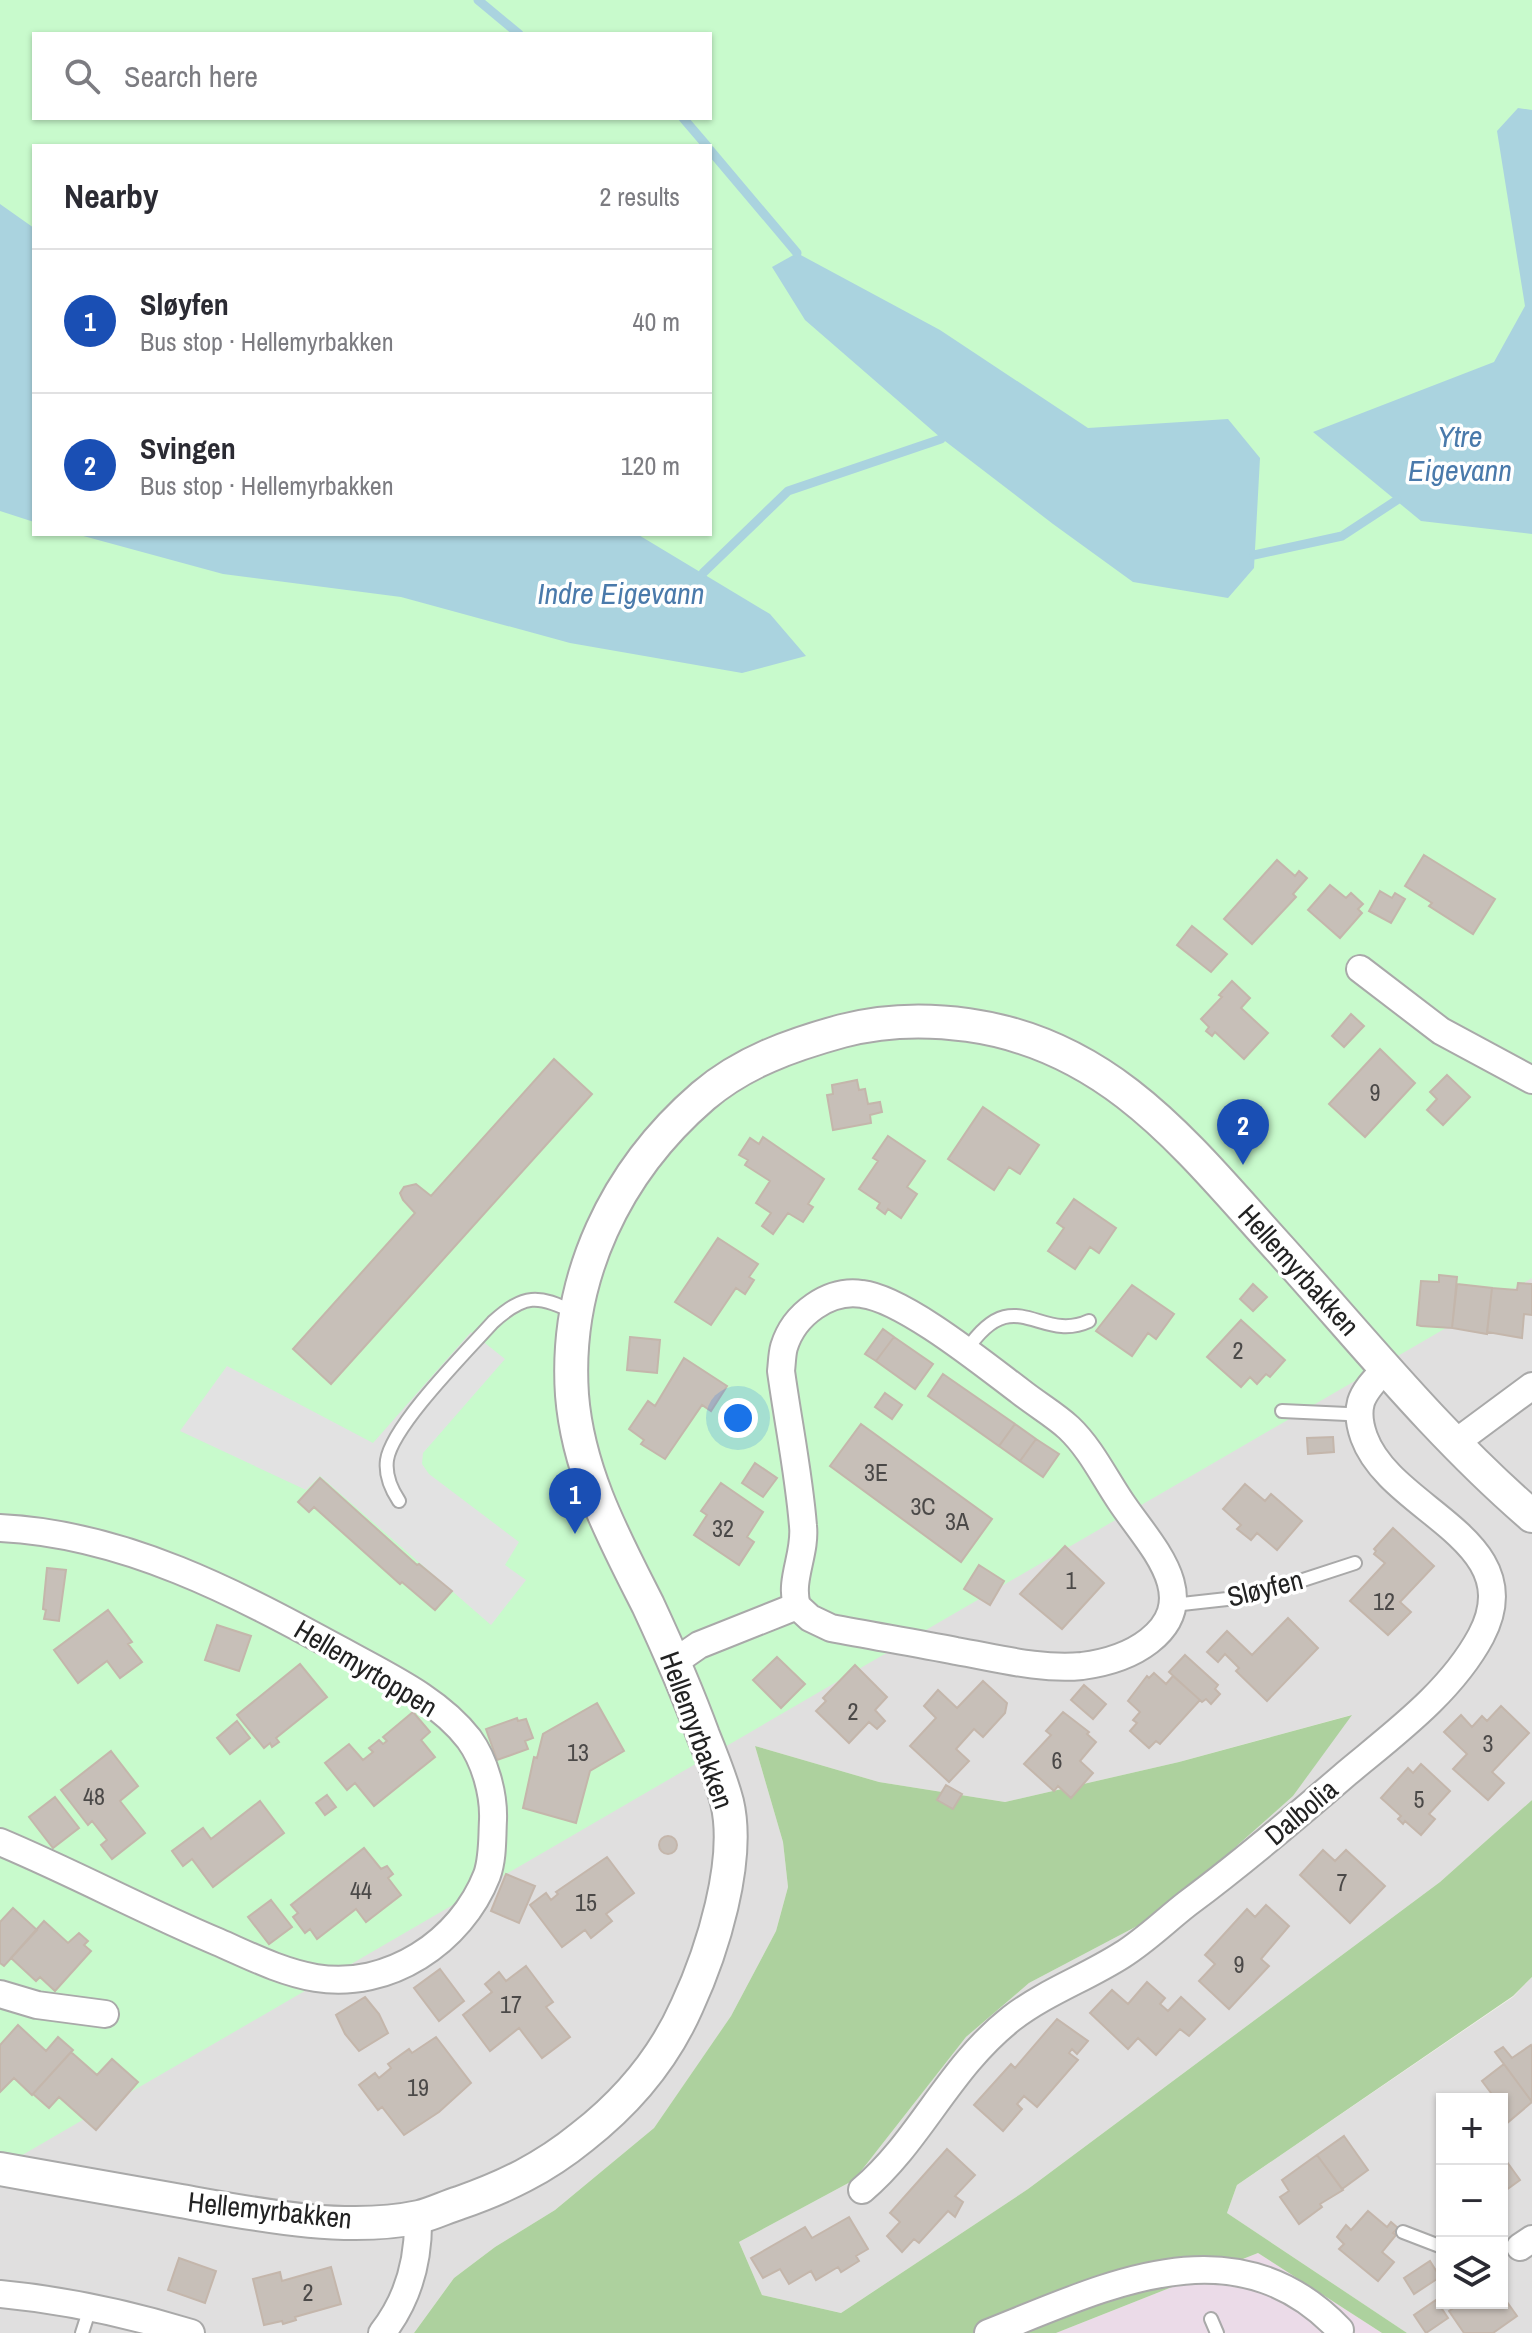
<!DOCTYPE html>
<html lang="en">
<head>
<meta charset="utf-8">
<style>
  body { margin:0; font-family:"Archivo Narrow",sans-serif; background:#f2f2f3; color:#2b2b33 }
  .controls { position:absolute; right:24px; bottom:24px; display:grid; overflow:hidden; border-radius:0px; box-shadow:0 2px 6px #0004 }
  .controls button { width:72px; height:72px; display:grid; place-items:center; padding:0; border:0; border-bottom:2px solid #e1e1e2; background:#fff; color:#2b2b33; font:40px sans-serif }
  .you { position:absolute; left:738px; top:1418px; width:28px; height:28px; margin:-20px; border:6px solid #fff; border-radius:50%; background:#1a73e8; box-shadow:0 0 0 12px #1a73e833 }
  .badge { display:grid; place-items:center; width:52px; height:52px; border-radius:50%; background:#db2777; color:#fff; font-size:26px; font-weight:700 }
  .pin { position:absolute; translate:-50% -66px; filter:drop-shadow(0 2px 4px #0008) }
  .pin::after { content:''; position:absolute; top:42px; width:28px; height:24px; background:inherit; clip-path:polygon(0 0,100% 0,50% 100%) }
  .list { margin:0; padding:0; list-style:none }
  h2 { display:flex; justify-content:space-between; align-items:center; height:104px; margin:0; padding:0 32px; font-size:34px }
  h2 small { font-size:26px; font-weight:400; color:#7c7c81 }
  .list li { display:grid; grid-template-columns:52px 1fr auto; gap:24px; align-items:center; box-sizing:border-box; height:144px; padding:0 32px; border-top:2px solid #e1e1e2 }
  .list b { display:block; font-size:30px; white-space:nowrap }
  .list p { margin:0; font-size:26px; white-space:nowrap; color:#7c7c81 }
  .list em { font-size:26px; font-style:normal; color:#7c7c81 }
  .icon { flex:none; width:44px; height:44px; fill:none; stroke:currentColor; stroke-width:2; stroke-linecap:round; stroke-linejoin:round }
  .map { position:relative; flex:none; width:1532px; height:2333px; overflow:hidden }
  .search { position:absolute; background:#fff; box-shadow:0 2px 6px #0004; left:32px; top:32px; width:680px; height:88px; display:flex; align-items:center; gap:20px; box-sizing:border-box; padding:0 28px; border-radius:0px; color:#7c7c81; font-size:30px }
  .panel { position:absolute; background:#fff; box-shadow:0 2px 6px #0004; left:32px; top:144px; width:680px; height:392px; border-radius:0px }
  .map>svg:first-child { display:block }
</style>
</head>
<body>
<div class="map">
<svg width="1532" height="2333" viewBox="0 0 1532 2333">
  <rect width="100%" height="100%" fill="#f2efe9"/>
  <!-- residential -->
  <path fill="#e0dfdf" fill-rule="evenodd" d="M1532 894V1800L1440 1882 1028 2189 841 2313 762 2295 739 2242 854 2180 966 2037 1029 1983 1160 1914 1293 1796 1351 1715 1179 1762 1005 1802 879 1782 755 1746 783 1842 788 1887 776 1931 731 2016 654 2128 555 2210 495 2247 454 2278 414 2333H0V1551Z
    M1532 1977V2333H1407L1227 2213 1237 2185 1513 1997ZM1442 2099H1502V2303H1442Z"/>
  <!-- industrial -->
  <path fill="#ebdbe8" d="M1258 2253 1382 2333H1056Z"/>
  <!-- forest -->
  <path fill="#add19e" d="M1352 1715 1293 1796 1160 1914 1029 1983 966 2037 854 2180 739 2242 762 2295 841 2313 1028 2189 1440 1882 1532 1800V1977L1513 1996 1237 2185 1227 2213 1407 2333H1382L1258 2253 1056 2333H414L454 2278 495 2247 555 2210 654 2128 731 2016 776 1931 788 1887 783 1842 755 1746 879 1782 1005 1802 1179 1762Z"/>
  <!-- park -->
  <path fill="#c8facc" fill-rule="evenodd" d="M0 0H1532V1278L0 2168ZM34 34H710V118H34ZM34 146H710V534H34Z"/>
  <!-- parking -->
  <path fill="#e2e2e2" d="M471 1332 505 1359 423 1453 422 1464 429 1474 519 1542 505 1565 526 1580 491 1625 320 1476 306 1490 180 1431 227 1366 373 1443Z"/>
  <!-- water -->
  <path fill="#aad3df" d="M1518 108 1532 110V534L1421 521 1313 432 1494 362 1525 306 1497 131Z
    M0 204 34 228V522L0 511Z
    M797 253 940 330 1088 428 1228 419 1260 458 1254 568 1228 598 1133 582 1053 524 941 438 805 320 772 267Z
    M76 534H637L770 614 806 656 742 673 570 643 401 597 223 574Z"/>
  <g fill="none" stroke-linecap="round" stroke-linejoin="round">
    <!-- stream -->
    <path stroke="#aad3df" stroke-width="9" d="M478 0 519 34
      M683 118 707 146
      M710 150 797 253
      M1254 555 1342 536 1397 500
      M703 573 788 491 941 439"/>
  </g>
  <!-- building -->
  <path fill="#c7bfb8" stroke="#c4b6ab" stroke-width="2" d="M1424 855 1495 899 1473 934 1429 906 1432 903 1405 886Z
    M1277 860 1295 876 1299 871 1307 878 1293 894 1296 897 1252 944 1224 919Z
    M1330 885 1346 898 1351 893 1363 904 1358 909 1362 913 1340 938 1308 910Z
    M1380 891 1392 898 1395 893 1405 899 1391 923 1369 911Z
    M1192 926 1227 954 1211 972 1177 945Z
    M1232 981 1250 998 1241 1008 1268 1033 1244 1059 1215 1032 1212 1036 1206 1031 1209 1027 1201 1019 1222 997 1219 995Z
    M1351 1014 1364 1026 1344 1047 1332 1036Z
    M1380 1049 1415 1083 1365 1137 1329 1104Z
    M554 1059 592 1094 331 1384 293 1349 415 1213 403 1200 400 1193 404 1187 416 1184 431 1196Z
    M1447 1075 1470 1097 1443 1125 1427 1110 1437 1099 1430 1092Z
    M857 1080 859 1090 865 1089 868 1104 880 1102 882 1112 870 1115 871 1123 833 1130 827 1095 833 1094 832 1085Z
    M983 1107 1039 1145 1020 1174 1009 1167 994 1190 948 1159Z
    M888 1136 925 1161 907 1187 917 1194 901 1218 888 1209 885 1214 877 1208 880 1203 859 1189 878 1161 873 1158Z
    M763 1137 824 1179 808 1204 813 1207 803 1222 788 1213 773 1234 762 1226 771 1213 756 1203 770 1181 745 1165 748 1160 739 1155 750 1138 759 1144Z
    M1074 1199 1116 1228 1099 1253 1090 1247 1075 1269 1048 1251 1064 1228 1057 1223Z
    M718 1238 758 1264 749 1277 754 1280 745 1294 736 1288 711 1325 675 1302Z
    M1439 1275 1457 1277 1452 1328 1421 1326 1417 1325 1421 1281 1439 1282Z
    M1518 1283 1532 1284V1315L1524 1314 1522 1338 1487 1332 1492 1288 1517 1290Z
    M1253 1284 1267 1297 1253 1311 1240 1299Z
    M1457 1284 1492 1288 1487 1334 1452 1328Z
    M1132 1285 1174 1314 1156 1339 1148 1333 1132 1356 1096 1331Z
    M1241 1320 1285 1360 1270 1377 1266 1374 1257 1384 1250 1377 1241 1387 1207 1357Z
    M883 1329 894 1337 876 1361 865 1354Z
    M630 1337 660 1340 657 1373 627 1370Z
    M894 1337 933 1364 915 1389 876 1361Z
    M684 1358 727 1386 711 1411 702 1405 665 1459 641 1444 644 1440 629 1429 648 1401 655 1406Z
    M943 1374 1015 1424 999 1446 928 1396Z
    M885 1393 902 1405 892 1419 875 1407Z
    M861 1424 992 1519 961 1562 830 1466Z
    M1015 1424 1036 1439 1020 1461 999 1446Z
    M1333 1437 1334 1452 1308 1454 1307 1438Z
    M1036 1439 1059 1454 1043 1477 1020 1461Z
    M755 1463 777 1478 763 1497 742 1483Z
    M320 1478 417 1565 419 1564 452 1591 435 1610 402 1582 400 1584 314 1507 309 1512 298 1502Z
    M721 1483 763 1512 747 1537 754 1542 739 1565 694 1535 707 1515 701 1511Z
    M1245 1484 1265 1501 1271 1494 1302 1521 1277 1550 1257 1533 1251 1540 1237 1529 1241 1525 1223 1509Z
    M1393 1528 1434 1566 1400 1602 1411 1612 1388 1635 1350 1601 1385 1563 1374 1554 1376 1551 1374 1549Z
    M1065 1546 1104 1583 1062 1629 1020 1594Z
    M979 1565 1004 1581 990 1605 964 1589Z
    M47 1568 66 1570 59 1621 44 1619 46 1610 43 1609Z
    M108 1610 132 1642 128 1644 142 1662 120 1678 107 1661 78 1683 54 1650Z
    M1288 1618 1318 1648 1267 1701 1236 1671 1239 1668 1225 1654 1218 1662 1207 1652 1227 1631 1252 1655Z
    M217 1625 251 1636 239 1671 205 1660Z
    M1185 1655 1218 1685 1215 1689 1220 1694 1211 1704 1206 1699 1202 1702 1169 1672Z
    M777 1657 805 1684 781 1708 753 1680Z
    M300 1664 327 1697 276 1738 279 1742 272 1747 270 1743 264 1748 237 1715Z
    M855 1665 887 1697 875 1710 885 1721 877 1729 869 1722 849 1743 816 1711 826 1701 823 1698Z
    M1154 1673 1166 1684 1173 1676 1200 1700 1160 1744 1156 1741 1149 1748 1130 1731 1137 1723 1133 1720 1140 1712 1128 1701 1147 1676 1149 1678Z
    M983 1681 1007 1703 1005 1713 983 1737 974 1729 956 1749 969 1761 949 1782 910 1746 936 1718 924 1706 938 1690 957 1708Z
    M1084 1685 1106 1704 1093 1719 1071 1700Z
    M597 1703 624 1751 590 1771 576 1823 523 1808 534 1757 537 1758 543 1734Z
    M1501 1706 1529 1733 1492 1772 1504 1783 1488 1800 1453 1769 1467 1754 1444 1732 1461 1715 1472 1727 1482 1716 1487 1721Z
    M413 1712 430 1732 421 1740 435 1757 374 1806 355 1783 347 1790 325 1763 349 1744 363 1760 373 1752 369 1748 379 1740 383 1744 387 1741 383 1737Z
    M1063 1712 1089 1732 1087 1734 1096 1742 1080 1761 1093 1773 1071 1798 1058 1786 1054 1791 1024 1764 1051 1735 1046 1731Z
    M517 1718 518 1721 526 1719 533 1738 525 1741 528 1749 497 1760 486 1729Z
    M237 1721 250 1738 230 1754 217 1738Z
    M111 1751 138 1786 120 1801 145 1833 112 1859 101 1845 107 1840 92 1821 88 1825 61 1790Z
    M1421 1764 1450 1791 1429 1814 1435 1819 1421 1835 1405 1821 1403 1824 1398 1819 1401 1816 1381 1798 1408 1768 1413 1773Z
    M946 1785 962 1794 953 1809 937 1800Z
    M327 1795 336 1807 325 1815 316 1803Z
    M55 1797 79 1828 53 1848 29 1817Z
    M260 1801 284 1833 213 1887 192 1859 183 1866 172 1851 203 1828 211 1839Z
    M659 1845a9 9 0 1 1 18 0a9 9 0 1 1-18 0Z
    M364 1848 381 1869 387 1866 393 1874 388 1878 401 1895 366 1922 356 1909 317 1939 310 1929 305 1933 293 1917 298 1913 291 1905Z
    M1323 1850 1335 1861 1346 1850 1385 1886 1350 1923 1300 1875Z
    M607 1857 634 1893 606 1914 612 1921 591 1938 585 1930 562 1947 530 1905 546 1893 551 1900 558 1894 556 1892Z
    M506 1874 535 1886 519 1923 491 1911Z
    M271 1900 292 1927 269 1944 248 1917Z
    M1266 1905 1289 1926 1261 1959 1269 1966 1229 2009 1199 1981 1215 1964 1205 1955 1247 1909 1255 1917Z
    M13 1908 37 1930 4 1966 0 1963V1922Z
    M44 1921 68 1943 79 1933 88 1941 84 1945 91 1951 55 1991 40 1977 36 1981 11 1958Z
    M526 1966 553 2002 546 2007 570 2037 542 2058 519 2028 490 2051 463 2015 492 1992 485 1984 499 1972 506 1981Z
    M440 1969 464 2001 439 2021 414 1988Z
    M1147 1982 1165 1998 1160 2004 1168 2011 1181 1997 1205 2019 1189 2036 1180 2029 1156 2055 1138 2038 1128 2049 1090 2013 1112 1990 1128 2004Z
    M365 1997 379 2014 388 2033 359 2051 345 2034 336 2015Z
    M1057 2019 1088 2041 1077 2054 1072 2049 1069 2053 1078 2060 1037 2107 1024 2096 1017 2104 1022 2109 1003 2131 974 2105 1011 2064 1015 2068Z
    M18 2025 46 2051 58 2037 73 2050 32 2095 14 2078 0 2092V2045Z
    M436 2037 471 2083 439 2112 404 2135 382 2107 378 2110 359 2085 375 2073 379 2078 391 2068 388 2064 409 2049 412 2053Z
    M1531 2045 1532 2047V2102L1495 2052 1503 2047 1512 2058Z
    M71 2052 97 2075 112 2059 138 2082 96 2130 59 2097 49 2108 33 2094Z
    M1504 2064 1532 2102 1506 2124 1502 2119V2099H1491L1488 2095 1491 2093 1482 2081Z
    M1344 2136 1368 2170 1342 2189 1317 2155Z
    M947 2149 975 2175 955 2196 963 2202 955 2217 948 2211 919 2243 914 2239 902 2252 887 2236 900 2222 890 2213Z
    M1317 2155 1343 2190 1320 2204 1322 2207 1299 2224 1280 2197 1289 2191 1282 2180Z
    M1502 2155 1520 2180 1502 2193Z
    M1368 2211 1387 2227 1391 2222 1398 2228 1393 2233 1396 2235 1382 2252 1394 2262 1378 2281 1339 2249 1344 2244 1337 2237 1346 2225 1351 2230Z
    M849 2217 868 2249 856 2256 859 2261 841 2272 838 2267 816 2280 811 2271 789 2284 780 2269 763 2278 751 2258 805 2227 812 2238Z
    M179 2258 216 2271 205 2303 168 2290Z
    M1430 2261 1440 2277 1414 2294 1404 2278Z
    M331 2267 341 2304 295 2317 296 2320 283 2324 282 2321 264 2325 253 2279 280 2272 282 2281Z
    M1502 2295 1517 2316 1493 2333H1464L1449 2311 1461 2303H1502Z
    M1436 2300 1448 2318 1426 2333 1414 2315Z"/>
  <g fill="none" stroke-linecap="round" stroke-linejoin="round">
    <defs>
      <path id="service" d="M966 1351C1014 1279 1039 1344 1089 1321
        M1282 1411 1347 1414 1360 1412
        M399 1501C391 1489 385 1475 387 1460 392 1426 467 1351 493 1322 524 1294 538 1294 575 1313
        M1173 1605 1254 1596 1355 1563
        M1403 2232 1442 2247
        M1211 2319 1217 2333
        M82 2333 90 2308"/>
      <path id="minor" d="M1360 969 1441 1031 1532 1080
        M1455 1443 1532 1386
        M0 1528C125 1534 236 1593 344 1652 387 1676 438 1699 469 1739 485 1761 494 1794 493 1820 492 1839 493 1858 487 1875 461 1942 388 1990 316 1978 281 1972 250 1956 218 1942 144 1911 74 1873 0 1842
        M673 1663 699 1645 797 1606 810 1618 831 1628C873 1636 915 1643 956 1651 997 1658 1040 1670 1082 1666 1105 1663 1131 1655 1149 1641 1205 1597 1149 1544 1121 1502 1104 1477 1091 1449 1069 1428 1055 1415 1036 1404 1021 1392 985 1365 904 1299 862 1294 829 1289 794 1314 784 1347 782 1354 782 1363 781 1371 788 1422 799 1475 803 1526 806 1554 789 1580 797 1606
        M0 1994 37 2005 105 2014
        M862 2190C921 2140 948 2068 1012 2018 1046 1992 1086 1978 1122 1955 1146 1940 1166 1920 1188 1903 1243 1862 1295 1818 1347 1773 1395 1733 1451 1692 1481 1636 1532 1539 1391 1512 1364 1437 1360 1426 1358 1413 1361 1402 1365 1389 1377 1378 1386 1368
        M1520 2247 1532 2239
        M0 2294C64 2300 129 2314 191 2333
        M382 2333C408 2300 419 2259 418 2217
        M988 2333C1105 2287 1235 2219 1340 2330"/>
      <path id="tertiary" d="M0 2169C60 2180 120 2190 181 2201 254 2214 345 2233 419 2217 432 2214 446 2207 459 2203 505 2187 544 2168 582 2137 627 2102 664 2058 687 2006 712 1952 741 1861 727 1802 721 1779 712 1757 703 1735 687 1691 668 1648 648 1605 614 1538 578 1472 572 1395 564 1278 616 1171 703 1096 743 1062 791 1045 842 1031 884 1020 925 1019 968 1025 1112 1045 1189 1149 1280 1249 1362 1340 1439 1436 1532 1516"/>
    </defs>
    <!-- service casing -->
    <use href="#service" stroke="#a9a9a9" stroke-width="16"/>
    <!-- minor casing -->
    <use href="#minor" stroke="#a9a9a9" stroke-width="30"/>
    <!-- tertiary casing -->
    <use href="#tertiary" stroke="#a9a9a9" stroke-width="36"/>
    <!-- service -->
    <use href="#service" stroke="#fff" stroke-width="12"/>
    <!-- minor -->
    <use href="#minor" stroke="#fff" stroke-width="26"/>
    <!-- tertiary -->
    <use href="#tertiary" stroke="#fff" stroke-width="32"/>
  </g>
  <g text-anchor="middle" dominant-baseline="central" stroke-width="7" stroke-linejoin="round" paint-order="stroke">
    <!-- number labels -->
    <g font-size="24" fill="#4b4948">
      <text x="1375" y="1092">9</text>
      <text x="1238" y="1350">2</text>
      <text x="876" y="1472">3E</text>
      <text x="923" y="1506">3C</text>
      <text x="957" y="1521">3A</text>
      <text x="723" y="1528">32</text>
      <text x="1071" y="1580">1</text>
      <text x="1384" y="1601">12</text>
      <text x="853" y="1711">2</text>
      <text x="1488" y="1743">3</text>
      <text x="578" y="1752">13</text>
      <text x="1057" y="1760">6</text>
      <text x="94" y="1796">48</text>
      <text x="1419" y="1799">5</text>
      <text x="1342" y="1882">7</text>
      <text x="361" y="1890">44</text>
      <text x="586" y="1902">15</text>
      <text x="1239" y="1964">9</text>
      <text x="511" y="2004">17</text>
      <text x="418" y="2087">19</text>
      <text x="308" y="2292">2</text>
    </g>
    <!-- street labels -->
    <g font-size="28" fill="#222" stroke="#fff">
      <text transform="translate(1299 1270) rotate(48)">Hellemyrbakken</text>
      <text transform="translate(1265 1588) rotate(-14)">Sløyfen</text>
      <text transform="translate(366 1668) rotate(31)">Hellemyrtoppen</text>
      <text transform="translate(697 1730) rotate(70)">Hellemyrbakken</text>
      <text transform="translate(1301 1812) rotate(-40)">Dalbolia</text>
      <text transform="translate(270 2210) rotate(6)">Hellemyrbakken</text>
    </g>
    <!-- water labels -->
    <g font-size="30" font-style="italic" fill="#4a7aab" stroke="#fff">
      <text x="1460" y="436">Ytre<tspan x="1460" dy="34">Eigevann</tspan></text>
      <text x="621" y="593">Indre Eigevann</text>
    </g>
  </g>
</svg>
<div class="controls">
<button>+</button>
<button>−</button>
<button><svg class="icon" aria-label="layers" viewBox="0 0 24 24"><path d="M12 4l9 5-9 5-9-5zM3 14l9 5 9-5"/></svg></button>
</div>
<div class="you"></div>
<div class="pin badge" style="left:575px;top:1534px;background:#1a4fb4">1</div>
<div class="pin badge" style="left:1243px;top:1165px;background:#1a4fb4">2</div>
<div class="search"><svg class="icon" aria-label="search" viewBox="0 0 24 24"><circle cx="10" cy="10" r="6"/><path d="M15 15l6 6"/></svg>Search here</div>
<section class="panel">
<h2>Nearby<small>2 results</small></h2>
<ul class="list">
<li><span class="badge" style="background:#1a4fb4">1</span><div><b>Sløyfen</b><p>Bus stop · Hellemyrbakken</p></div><em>40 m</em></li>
<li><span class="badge" style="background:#1a4fb4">2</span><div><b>Svingen</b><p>Bus stop · Hellemyrbakken</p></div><em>120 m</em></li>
</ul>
</section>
</div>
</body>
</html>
